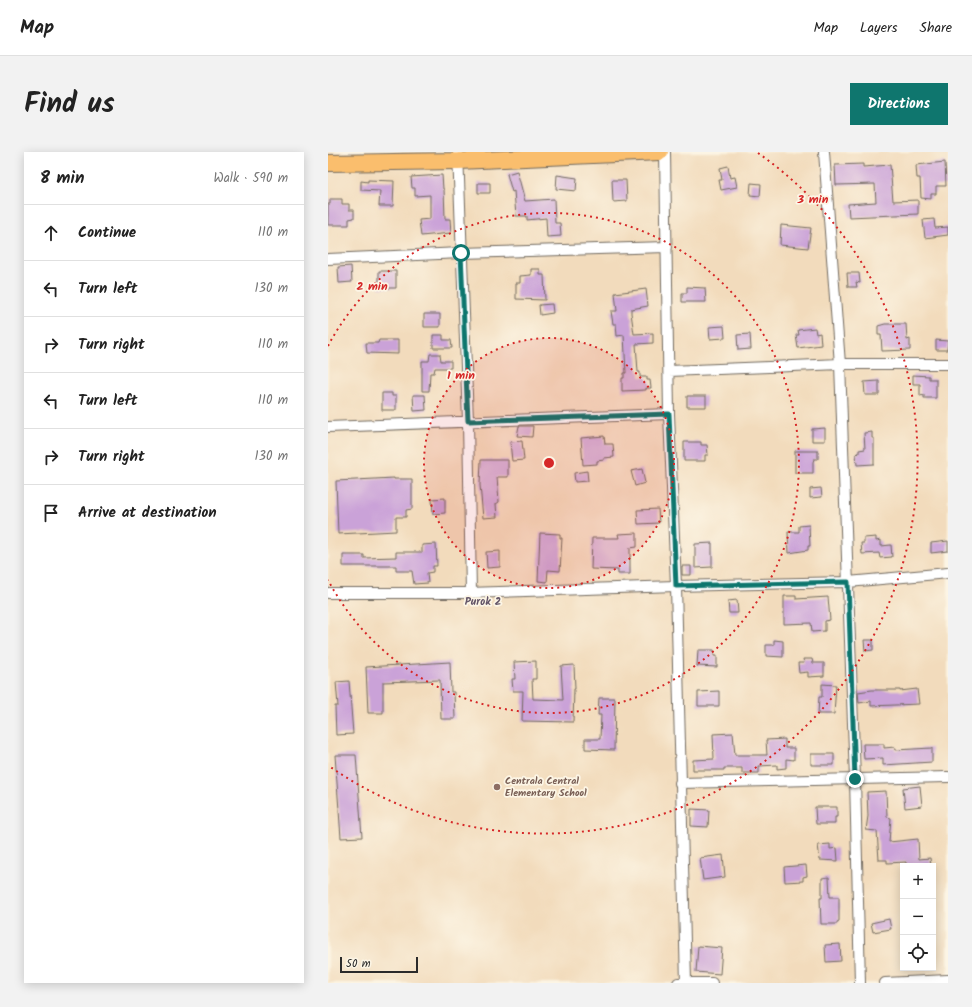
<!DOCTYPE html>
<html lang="en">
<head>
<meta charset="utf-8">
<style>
  body { margin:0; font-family:Kalam,sans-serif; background:#f2f2f2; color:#222 }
  .controls { position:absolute; right:12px; bottom:12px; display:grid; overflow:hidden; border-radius:0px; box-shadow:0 2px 10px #0003 }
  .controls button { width:36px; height:36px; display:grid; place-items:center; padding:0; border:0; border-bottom:1px solid #e0e0e0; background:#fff; color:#222; font:20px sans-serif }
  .scale { position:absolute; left:12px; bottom:10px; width:78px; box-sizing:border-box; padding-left:4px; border:2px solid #2b2b2b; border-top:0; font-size:11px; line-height:14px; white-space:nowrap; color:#2b2b2b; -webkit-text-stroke:3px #fcf5e5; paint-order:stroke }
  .stop { position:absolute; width:12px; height:12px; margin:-9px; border:3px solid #0f766e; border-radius:50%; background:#fff }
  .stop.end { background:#0f766e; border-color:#fff; box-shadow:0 1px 4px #0008 }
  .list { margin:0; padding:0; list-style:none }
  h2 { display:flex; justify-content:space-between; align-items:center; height:52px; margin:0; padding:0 16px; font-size:17px }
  h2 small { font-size:13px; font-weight:400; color:#767676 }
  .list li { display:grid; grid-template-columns:26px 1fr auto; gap:12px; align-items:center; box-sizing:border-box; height:56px; padding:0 16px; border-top:1px solid #e0e0e0 }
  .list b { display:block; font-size:15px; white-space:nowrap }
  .list em { font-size:13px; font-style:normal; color:#767676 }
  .icon { flex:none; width:22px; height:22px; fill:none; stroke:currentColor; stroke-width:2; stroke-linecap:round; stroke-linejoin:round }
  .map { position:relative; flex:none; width:620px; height:831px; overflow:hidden; border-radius:0px }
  header { display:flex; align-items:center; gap:24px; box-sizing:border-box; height:56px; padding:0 20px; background:#fff; border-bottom:1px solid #e0e0e0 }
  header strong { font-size:19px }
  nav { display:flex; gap:22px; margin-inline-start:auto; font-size:14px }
  .intro { display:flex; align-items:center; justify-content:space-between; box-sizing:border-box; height:96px; padding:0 24px }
  h1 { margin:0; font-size:28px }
  .button { padding:10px 18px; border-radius:0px; background:#0f766e; color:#fff; font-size:14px; font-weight:700 }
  main { display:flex; gap:24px; padding:0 24px }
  aside { flex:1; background:#fff; border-radius:0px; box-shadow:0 2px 10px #0003 }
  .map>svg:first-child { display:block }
</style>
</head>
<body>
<header>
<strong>Map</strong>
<nav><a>Map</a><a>Layers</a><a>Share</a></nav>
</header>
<div class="intro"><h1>Find us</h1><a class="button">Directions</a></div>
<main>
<aside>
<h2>8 min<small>Walk · 590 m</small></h2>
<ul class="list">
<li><svg class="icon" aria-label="ahead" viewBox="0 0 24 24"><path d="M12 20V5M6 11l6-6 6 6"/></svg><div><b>Continue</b></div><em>110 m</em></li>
<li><svg class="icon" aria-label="left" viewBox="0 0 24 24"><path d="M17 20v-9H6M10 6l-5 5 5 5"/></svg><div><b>Turn left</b></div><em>130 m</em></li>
<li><svg class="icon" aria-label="right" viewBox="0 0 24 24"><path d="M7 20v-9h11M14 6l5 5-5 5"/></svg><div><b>Turn right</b></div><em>110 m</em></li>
<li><svg class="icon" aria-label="left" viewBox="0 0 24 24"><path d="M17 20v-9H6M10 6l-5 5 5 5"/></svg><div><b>Turn left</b></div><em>110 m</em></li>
<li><svg class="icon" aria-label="right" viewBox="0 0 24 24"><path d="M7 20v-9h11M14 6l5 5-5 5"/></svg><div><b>Turn right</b></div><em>130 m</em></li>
<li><svg class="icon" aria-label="arrive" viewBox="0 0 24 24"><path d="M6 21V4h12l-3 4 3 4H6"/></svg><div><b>Arrive at destination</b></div></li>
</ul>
</aside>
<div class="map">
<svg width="620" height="831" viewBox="0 0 620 831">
  <rect width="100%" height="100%" fill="#fcf5e5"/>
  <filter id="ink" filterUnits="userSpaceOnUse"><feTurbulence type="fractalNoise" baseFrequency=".025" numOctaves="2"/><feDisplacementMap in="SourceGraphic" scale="8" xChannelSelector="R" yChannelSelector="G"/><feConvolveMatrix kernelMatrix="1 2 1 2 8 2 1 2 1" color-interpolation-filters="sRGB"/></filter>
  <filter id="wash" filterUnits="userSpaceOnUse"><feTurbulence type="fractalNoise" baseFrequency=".012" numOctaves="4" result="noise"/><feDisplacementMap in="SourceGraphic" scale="16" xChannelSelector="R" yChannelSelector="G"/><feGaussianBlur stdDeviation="0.9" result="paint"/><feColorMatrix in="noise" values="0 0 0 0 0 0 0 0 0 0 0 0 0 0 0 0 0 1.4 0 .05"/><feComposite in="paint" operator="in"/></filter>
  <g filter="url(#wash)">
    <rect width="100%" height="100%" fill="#f2dbbc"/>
    <g id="blocks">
      <!-- building -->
      <path fill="#caa2d8" d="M617 10 618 34H608V42H603V47L593 46 592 26H589L588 13Z
        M535 12V15L562 13 565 49 590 48V62L521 65 520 52 548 50 547 32 508 33 507 13Z
        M400 14 402 26 407 25 409 35 393 38 391 28H394L392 16Z
        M189 19 197 49 226 47 227 71H232L233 84 219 85 218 66 199 68V64H188L186 39 184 40 179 22Z
        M114 23 115 37H116L117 67H122L123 81 93 84 91 68 102 67V43L87 44V36H84L83 25Z
        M229 23 249 26 248 39 228 37Z
        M40 28 66 29 65 54H51L52 39 33 38V29L40 30Z
        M284 28H298L299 49 285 50Z
        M150 31H162V41H150Z
        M423 31 433 32 432 44 422 43Z
        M2 47H14V52H21V58H26V66L21 67V73H0V52H2Z
        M606 67 607 76 620 75V83L597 86 595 68Z
        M453 73 483 76 480 96 452 93Z
        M23 114 24 130 11 131 10 115Z
        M203 117H212V123H216L217 148 188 147V131H192V124L203 123Z
        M51 119H68V136H51Z
        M519 121H531L532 131 528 130 529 135H520Z
        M359 135 377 136 378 150H354V141H359Z
        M318 137 320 154 303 157V161L306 182 325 181V191L308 192 310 220H312V225H319V228H322L323 236H318V238L294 239V226H296V221H298L296 183 289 184 288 172H285L283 159H289L287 141Z
        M224 152 225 161 212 163 211 153Z
        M96 162H112V175H96Z
        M557 172H578L579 188 582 187V198L554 199 553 183H550V174Z
        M396 174 397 186 382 187 381 175Z
        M487 176 488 182 492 181 493 193 470 196 468 183H471L470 178Z
        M422 182 423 197 410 198 409 183Z
        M105 183H115V188H123L124 196H105Z
        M51 188H70V202L39 201 38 191H50Z
        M608 188 620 189 619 198H608Z
        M102 202H112L113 209H123V216H107L106 221H102L101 239H94V209H101Z
        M585 223 601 224V227H608V246H596V243L592 244V232H585Z
        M551 229V243H537L536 230Z
        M54 241H64V244H68V258H54Z
        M85 243H97L98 258 86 259Z
        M359 244H378V255H359Z
        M191 274H205L204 285 189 284Z
        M497 276V289H484V277Z
        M544 280V286H546V312L529 313 528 302 531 301V298L537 297 536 281Z
        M276 284 277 292H285L286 305 276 306V308L269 309V312L255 313 253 286Z
        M194 289 196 308 184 309 182 290Z
        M356 290H373V293H379L380 303H377V309H356Z
        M467 299H490V307H486L485 310V321H467Z
        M153 308H180V325H169L171 350 168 352 169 365 155 366 152 333Z
        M314 317 317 331 307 334 303 319Z
        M259 319 260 329 247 330 246 321Z
        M66 326V327H84V357L78 358V365H68V379L10 382 8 329Z
        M493 336 494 345 482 346V337Z
        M117 346V361L105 362 104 347Z
        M330 357 331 371 310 372 309 358Z
        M481 373 482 394H480V398L461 401 460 380H471V374Z
        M212 381 232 382V386H234L232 419 220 418 219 430 210 429Z
        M309 381V395L302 396V422H290V418L263 417 264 386H291L290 382Z
        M548 385V389L553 388V394L563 393 564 405 552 406 551 401 534 402 533 391H536V386Z
        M620 389V399L603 401V391Z
        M384 391V415L367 416V392Z
        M108 392 109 414H105V420L99 421 100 431 86 432 84 419H68V414H15V403H36V406L68 405V400H94V393Z
        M172 399V415L159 416 158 400Z
        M354 414H363V423H354Z
        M456 444H468V447L500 445 502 468 497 469V479L484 480 483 471 456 472Z
        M409 448 410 461H401L400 449Z
        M446 488 455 489V505L438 504V493H446Z
        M536 488H545V498L537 499Z
        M370 498H386V504H389V515L369 514Z
        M475 507H484L485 511H496V524L480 525V520L471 521 470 511H476Z
        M208 509V527H204L205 547 235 548 233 514 246 513 247 537H246L245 570 194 569 195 539H185L184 527H187L186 510Z
        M122 510 123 540H126L127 567H113L112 528 55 530V561H40L38 515Z
        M21 529 25 582 8 583 7 554H10L8 530Z
        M494 532 508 533 506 562H490L491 545H494Z
        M589 537 591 552 543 554V549L531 551 530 540 544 538H572V539Z
        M391 539V554H370V540Z
        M271 546H287L286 598 257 597V587H272L273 563H270Z
        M405 581 407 603H439L438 588 457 587V596H466V608L458 607V616L449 617V613L431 614V621H414V616H396V618H365V608L386 607 385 582Z
        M535 592H556V596L567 595V598L604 596V610L555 613V606L536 607Z
        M483 602H506V613H483Z
        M7 603H28L34 685 13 686Z
        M592 634 594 654 577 656 575 636Z
        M558 639 559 665 563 666 561 690 590 687 591 707 602 706 603 714H578V710L559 711V708H551L549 679 538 678 540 664 539 640Z
        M487 655H509V665H507V672H488Z
        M363 657 381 658 380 675 363 674Z
        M502 692V697L509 696 510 709 492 708 490 693Z
        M395 703 397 725 375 728 372 706Z
        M478 713 479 724 475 725V729L457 730 456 715Z
        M501 725 502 745H511V769L509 770V772H493L492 746H494V726Z
        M561 767 563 777 545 780 543 771Z
        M512 792 513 809 498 810 497 793Z
        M370 794 394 796 392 822 368 820Z"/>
    </g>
  </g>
  <g filter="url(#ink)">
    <use href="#blocks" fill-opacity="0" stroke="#71695e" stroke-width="1"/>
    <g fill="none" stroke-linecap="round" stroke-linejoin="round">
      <defs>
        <path id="minor" d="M130 0 140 269 143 441
          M337 0 341 262 348 434 358 831
          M496 0 512 212 527 627 532 831
          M0 107 133 101 339 95
          M341 219 512 212H620
          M0 275 341 262
          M0 441H140L348 434 520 430 620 421
          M352 631 620 625
          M350 831H384
          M557 831 620 828"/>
        <path id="primary" d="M0 11 130 9 332 0"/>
      </defs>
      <!-- minor casing -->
      <use href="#minor" stroke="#71695e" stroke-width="12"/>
      <!-- primary casing -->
      <use href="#primary" stroke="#71695e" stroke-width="18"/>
      <!-- minor -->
      <use href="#minor" stroke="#fff" stroke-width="10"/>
      <!-- primary -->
      <use href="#primary" stroke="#fabe6d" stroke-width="16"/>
    </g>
  </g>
  <g fill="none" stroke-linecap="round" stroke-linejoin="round" filter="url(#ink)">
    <!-- route -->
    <path stroke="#0f766e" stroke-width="5" d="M133 101 140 269 341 262 348 434 520 430 527 627"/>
  </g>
  <!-- distance rings -->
  <circle cx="221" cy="311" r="125" fill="#d62828" fill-opacity=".12"/>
  <g fill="none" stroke="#d62828" stroke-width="2" stroke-dasharray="2 4">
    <circle cx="221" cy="311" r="125"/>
    <path d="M0 194A250 250 0 1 1 0 428"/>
    <path d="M430 1A374 374 0 1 1 1 614"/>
  </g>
  <!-- markers -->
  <circle fill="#8d6e63" stroke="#fcf5e5" stroke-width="1.5" cx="169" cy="635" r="4"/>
  <g text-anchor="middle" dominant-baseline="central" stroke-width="3.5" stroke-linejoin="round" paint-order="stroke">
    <!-- education labels -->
    <g font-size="10" font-weight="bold" fill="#785e54" stroke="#fcf5e5" text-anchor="start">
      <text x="177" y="629">Centrala Central<tspan x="177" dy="12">Elementary School</tspan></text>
    </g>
    <!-- neighbourhood labels -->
    <g font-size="11" font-weight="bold" fill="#635568" stroke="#fcf5e5">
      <text x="155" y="450">Purok 2</text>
    </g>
  </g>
  <circle cx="221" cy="311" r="6" fill="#d62828" stroke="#fcf5e5" stroke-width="2"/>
  <g font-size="12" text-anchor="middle" font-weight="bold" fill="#d62828" stroke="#fcf5e5" stroke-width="3.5" stroke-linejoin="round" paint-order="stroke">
    <text x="485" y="51">3 min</text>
    <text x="44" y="138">2 min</text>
    <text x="133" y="227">1 min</text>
  </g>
</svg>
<div class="controls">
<button>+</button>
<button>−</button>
<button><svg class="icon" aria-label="locate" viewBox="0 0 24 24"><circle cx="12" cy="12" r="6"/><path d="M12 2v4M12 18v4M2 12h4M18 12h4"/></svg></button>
</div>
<div class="scale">50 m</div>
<div class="stop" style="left:133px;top:101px"></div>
<div class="stop end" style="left:527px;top:627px"></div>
</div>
</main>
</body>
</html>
